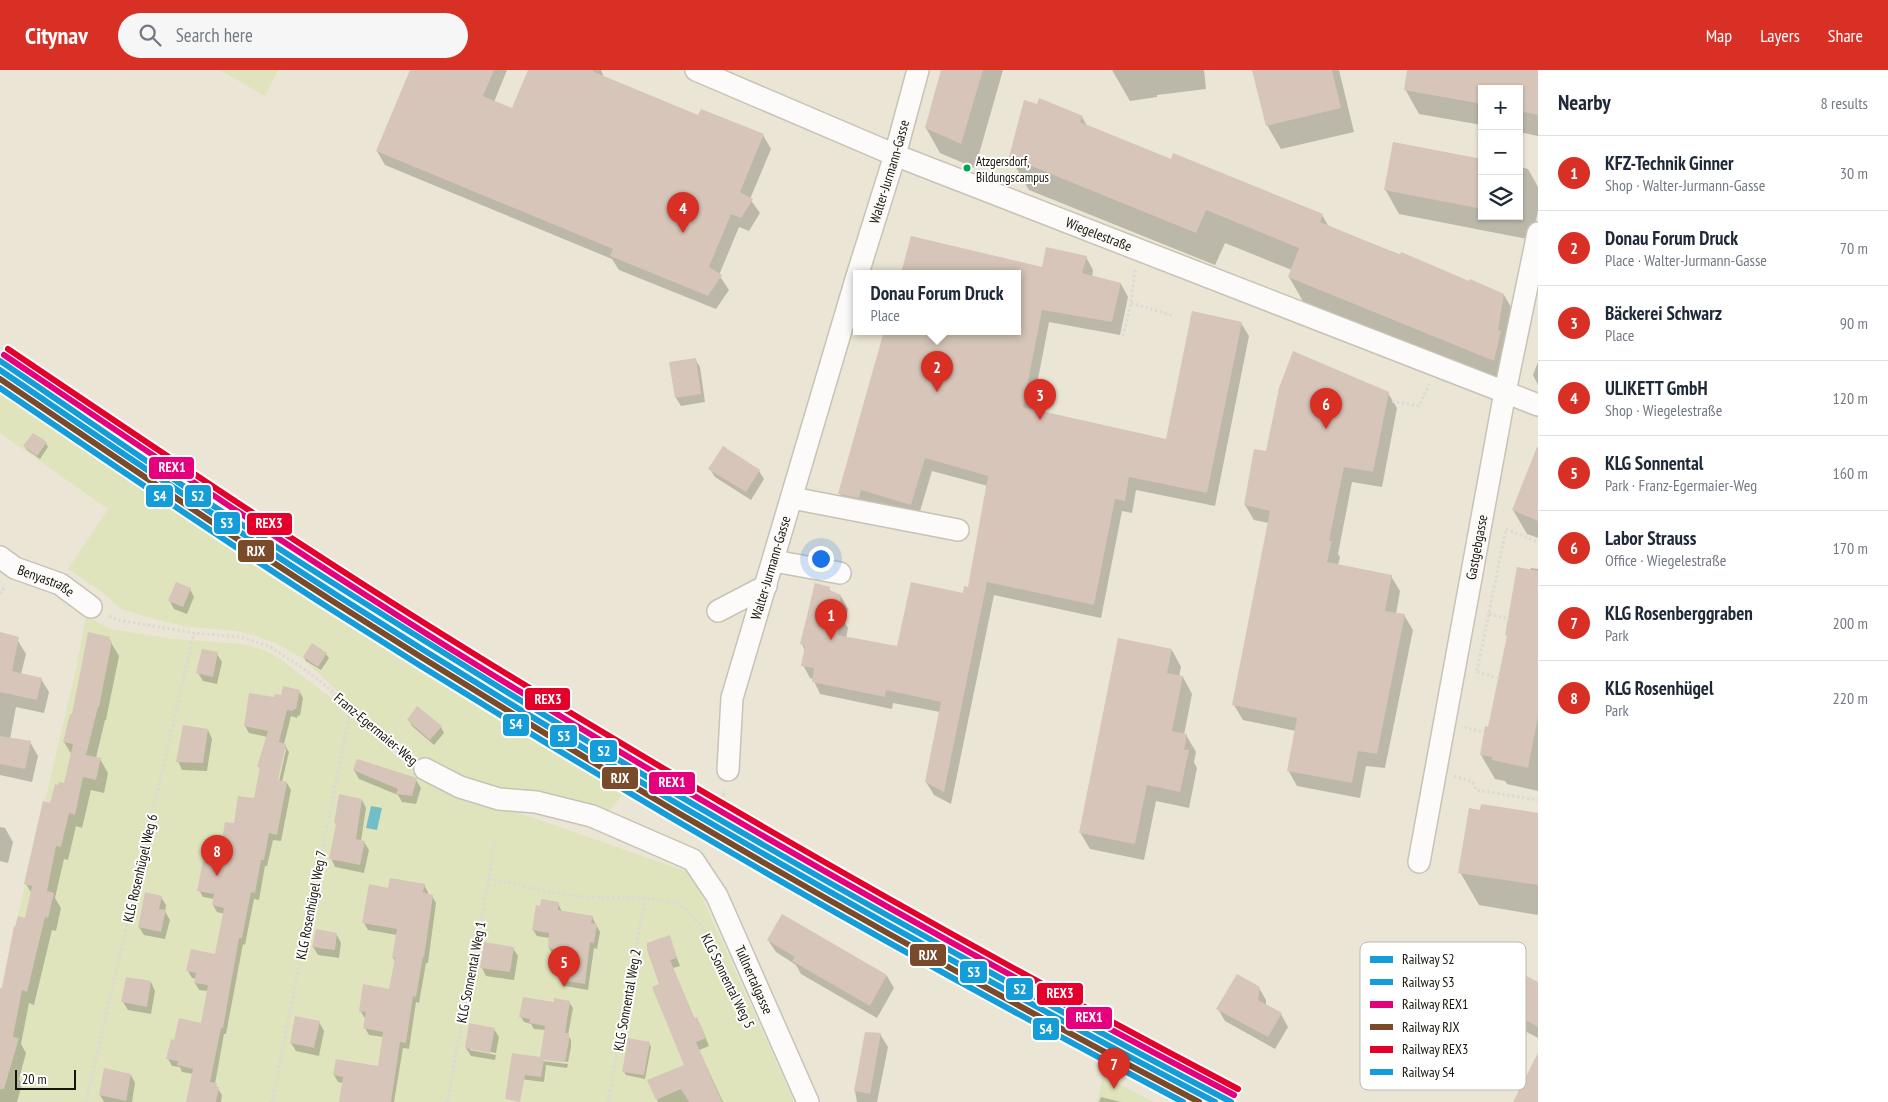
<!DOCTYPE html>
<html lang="en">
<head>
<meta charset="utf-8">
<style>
  body { margin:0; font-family:"PT Sans Narrow",sans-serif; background:#f6f6f7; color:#1f2937 }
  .controls { position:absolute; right:15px; top:15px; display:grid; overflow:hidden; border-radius:0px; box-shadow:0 1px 4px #0004 }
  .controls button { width:45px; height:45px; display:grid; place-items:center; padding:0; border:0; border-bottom:1px solid #e0e1e3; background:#fff; color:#1f2937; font:25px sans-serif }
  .scale { position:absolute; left:15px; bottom:12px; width:61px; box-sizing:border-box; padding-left:5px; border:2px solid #171409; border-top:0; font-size:14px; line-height:18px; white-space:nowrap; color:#171409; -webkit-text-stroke:4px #fff; paint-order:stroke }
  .you { position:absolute; left:820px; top:488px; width:18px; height:18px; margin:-12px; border:4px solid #fff; border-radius:50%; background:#1a73e8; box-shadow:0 0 0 8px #1a73e833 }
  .badge { display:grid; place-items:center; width:32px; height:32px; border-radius:50%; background:#d93025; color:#fff; font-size:16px; font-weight:700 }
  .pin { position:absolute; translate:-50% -41px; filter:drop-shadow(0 1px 2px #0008) }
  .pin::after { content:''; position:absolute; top:26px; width:18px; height:15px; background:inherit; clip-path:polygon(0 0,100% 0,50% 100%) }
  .popup { position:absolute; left:853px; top:200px; width:168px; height:65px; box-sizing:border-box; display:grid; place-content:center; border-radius:0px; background:#fff; filter:drop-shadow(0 1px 4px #0005); font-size:16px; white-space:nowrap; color:#747a83 }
  .popup b { font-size:19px; color:#1f2937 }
  .popup::after { content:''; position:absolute; left:50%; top:100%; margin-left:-10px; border:10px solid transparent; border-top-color:#fff }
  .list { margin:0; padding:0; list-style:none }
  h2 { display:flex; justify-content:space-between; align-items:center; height:65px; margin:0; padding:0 20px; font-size:21px }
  h2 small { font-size:16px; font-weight:400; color:#747a83 }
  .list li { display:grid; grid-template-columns:32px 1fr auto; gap:15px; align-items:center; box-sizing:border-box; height:75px; padding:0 20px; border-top:1px solid #e0e1e3 }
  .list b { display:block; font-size:19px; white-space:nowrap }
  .list p { margin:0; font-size:16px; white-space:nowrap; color:#747a83 }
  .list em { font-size:16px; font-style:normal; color:#747a83 }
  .icon { flex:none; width:28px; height:28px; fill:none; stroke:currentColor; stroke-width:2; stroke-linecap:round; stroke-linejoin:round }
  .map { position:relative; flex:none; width:1538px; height:1032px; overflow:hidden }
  header { display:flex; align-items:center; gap:30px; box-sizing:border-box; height:70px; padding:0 25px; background:#d93025; color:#fff }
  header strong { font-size:24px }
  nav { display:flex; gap:28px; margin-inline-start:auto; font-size:18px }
  .search { width:350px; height:45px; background:#f6f6f7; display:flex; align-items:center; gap:12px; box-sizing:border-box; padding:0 18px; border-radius:28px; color:#747a83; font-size:19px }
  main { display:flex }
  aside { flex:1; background:#fff }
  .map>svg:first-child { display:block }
</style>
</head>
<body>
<header>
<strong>Citynav</strong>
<div class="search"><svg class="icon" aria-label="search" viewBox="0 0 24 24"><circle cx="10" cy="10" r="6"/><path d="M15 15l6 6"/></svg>Search here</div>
<nav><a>Map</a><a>Layers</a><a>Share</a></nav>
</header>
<main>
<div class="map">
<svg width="1538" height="1032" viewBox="0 0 1538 1032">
  <rect width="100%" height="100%" fill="#eae5d4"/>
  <!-- green -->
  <path fill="#dfe4bd" d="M220 0H278L265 26Z
    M0 322 235 483 622 725 606 745 495 722 435 701 351 634 302 588 275 573 254 565 237 561 189 557 154 549 121 539 101 521 68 499 108 439 0 363Z
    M86 546 110 559 173 569 243 574 262 579 279 588 345 639 394 684 423 705 425 710 691 803 794 1032H0V922L76 600Z
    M1103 1006 1154 1032H1097Z"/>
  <!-- water -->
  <path fill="#72bec6" d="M371 736 382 738 377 760 366 758Z"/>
  <!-- shadow -->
  <path fill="#0003" fill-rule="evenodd" d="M412 0H507L494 32 512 40 529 0H601L603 5 602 7 699 47 763 65 771 79 750 129 760 143 749 161 739 157 719 205 729 220 716 239 619 200 612 189 385 95 377 81Z
    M943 0H1003L975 98 940 83 926 58Z
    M1112 0H1204L1206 19 1157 25V27L1130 31Z
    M1254 0H1339L1354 62 1281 79 1267 55Z
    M1408 0H1538V66L1519 62V19H1482V55L1419 44 1405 19Z
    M1082 47 1087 56 1172 90 1322 145 1329 157 1504 225 1523 258 1513 324 1308 240 1289 207 1292 200 1225 173 1215 195 1029 120 1010 87Z
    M1482 90V146H1519V97L1528 99 1538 117V141L1532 170 1399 144 1385 119Z
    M912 168 1043 199 1086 187 1093 200 1092 207 1121 214 1128 227 1120 265 1049 252 1032 340 1167 370 1241 253 1249 266 1215 436 1136 420 1132 443 1122 441 1101 548 994 525 951 734 934 725 926 712 940 642 893 633 892 639 820 624 813 609 810 608 803 595 805 581 802 574 829 518 831 522 841 526 848 539 845 553 848 558 846 568 898 578 969 518 988 416 932 401 918 448 847 437 840 424 886 261H1017V203H902Z
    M695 289 700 297 705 332 681 336 676 328Z
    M1538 292V315L1533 305Z
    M1388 323 1397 338 1382 417 1352 412 1338 484 1340 487 1338 495 1391 506 1400 521 1396 544 1404 545 1413 560 1385 698 1366 696 1360 728 1297 716 1288 700 1296 661 1243 650 1234 635 1269 453 1254 450 1245 435 1267 383Z
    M46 373 48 377 40 389 27 380 25 376Z
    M1538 382V468L1527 464 1513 440Z
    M710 399 759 401 764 409 751 430 715 407Z
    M1531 498 1538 499V721L1507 714 1505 711 1495 709 1481 685Z
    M190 519 194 527 187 544 174 539 169 530Z
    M0 567 18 571 26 584 21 604 41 609 49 622 44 643 16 637 10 669 30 672 38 686 32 712 0 705Z
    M109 569 119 586 106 650H105L96 688 100 689 108 703 104 723 91 720 82 758 76 756 68 790 64 789 55 828 61 838 56 861 52 860 34 935 29 933 21 974 26 983 19 1009 22 1014 17 1032H0V922L3 920 25 850 32 824 26 814 51 734 65 714 72 685 64 672 71 645H73Z
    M312 575 326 584 329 588 321 600 306 591 304 587Z
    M1172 580 1181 597 1179 607H1183L1192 624 1184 665H1186L1196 682 1194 692 1197 698 1189 738 1156 731 1144 790 1090 779 1080 762Z
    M217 584 222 592 217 614 203 611 198 603Z
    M299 621 303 628 300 646 298 645 297 648 291 646 284 674 289 682 282 712 287 713 291 720 281 771 273 770 267 796H265L259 830 254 829 245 875 243 874 226 964H224L215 1014 222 1025 221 1032H188L193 1004 182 1002 180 997 172 996 168 989 175 971 202 954 208 921 199 920 195 913 196 909 192 908 188 901 216 885 225 844 217 842 213 835 214 829 203 827 199 820 219 796 235 755 255 729 261 700 259 697 267 667 249 663 245 656 275 629ZM284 679H286L278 716H275Z
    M409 650 441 657 444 663 434 675 412 656Z
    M208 660 212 669 207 701 182 700 178 691Z
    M354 700 416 710 421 718 416 734 402 732 398 725 359 709Z
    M362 730 366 738 361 771 364 772 369 780 364 803 335 797 331 788Z
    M1481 741 1538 744V845L1479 835 1460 802Z
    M0 757 5 758 13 772 8 793 0 791Z
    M424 815 428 822V824L432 826 436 833 428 893H426L419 933 416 932 409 979 403 978 394 1032H340L343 1013 338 1012 334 1005 337 990 379 998 383 967 369 965 365 958 367 948 364 947 360 940 390 921 395 891 393 888 397 865 368 860 364 853 389 819Z
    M161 827 166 835 165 841 170 850 165 869 144 865 139 857Z
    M558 833 562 842 592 847 600 862 597 879 594 878 588 920 565 916 561 910 562 902 558 895 559 886 553 885 549 878 550 868 537 866 533 860Z
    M337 865 341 873 339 888 318 885 313 877Z
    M669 867 680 896 673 898 695 950 701 956 709 976 699 980 723 1032H658L657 1029 686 995 660 915Z
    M768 870 887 906 894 918 877 948 801 904 796 895 776 882Z
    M513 878 518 886 514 910 486 906 482 898Z
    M151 912 155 921 151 944 128 940 123 932Z
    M1454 912 1538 914V968L1464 929Z
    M1259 918 1266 930V935L1281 944 1288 957 1275 979 1225 951 1218 939Z
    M569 932 573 938 568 965 571 970V977L568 992 543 988V991L568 994 567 998 546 995 544 1012 520 1009 541 989 546 960 534 959 531 954 524 952 521 947 555 933Z
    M319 952 324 961 319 986 296 981 291 973Z
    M494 959 499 967 496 983 470 978V980L496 985 495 990 471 986 466 978Z
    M880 964 888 977 877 1032H857L855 1021Z
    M649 973 651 977 645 1009 626 1005 624 1002Z
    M131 1005 135 1013 132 1032H104L100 1025Z
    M1101 1027 1121 1032H1099Z"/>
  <!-- building -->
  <path fill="#d6c5b8" d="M410 0H494L483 26 512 38 528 0H593L594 2 698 45 701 39 764 64 740 122 753 129 741 148 731 144 709 197 722 205 708 226 610 186 613 179 376 81Z
    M941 0H983L961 74 925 58Z
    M1252 0H1332L1341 38 1266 56Z
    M1407 0H1538V45L1519 41V19H1482V34L1404 20Z
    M1039 28 1083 46 1080 52 1171 89 1173 83 1323 144 1320 152 1400 185 1401 182 1469 211 1470 209 1504 224 1498 260 1501 261 1494 291 1288 207 1299 178 1206 140 1196 163 1009 87 1024 30 1037 34Z
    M1393 72 1482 89V139L1384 120Z
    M911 166 1042 197 1046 177 1087 186 1082 203 1121 213 1112 252 1042 240 1023 337 1166 369 1192 241 1242 252 1207 423 1129 407 1125 431 1115 429 1094 535 987 512 944 722 925 712 941 632 886 620 885 627 812 612 814 598 801 596 805 576 800 574 815 513 830 517 829 520 841 525 838 543 842 544 837 565 897 576 911 512 963 523 964 516 968 517 988 406 925 388 911 435 861 420 859 428 838 424 884 261H1017V203H901Z
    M1293 281 1389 322 1373 402 1344 397 1329 471H1332L1327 492 1392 505 1385 541 1405 544 1377 684 1358 681 1352 713 1287 701 1297 648 1232 635 1270 441 1244 435 1254 379 1266 381 1279 318Z
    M696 288 701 324 675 328 669 292Z
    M33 363 47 372 37 386 23 376Z
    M723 376 760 400 746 422 708 399Z
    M1537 377H1538V451L1512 440Z
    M1517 497 1538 501V647L1528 698 1492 690V687L1480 685 1485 656 1488 657 1507 566 1505 565Z
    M176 512 191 518 183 537 168 531Z
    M0 562 19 567 12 601 42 608 37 630 0 622Z
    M88 562 110 567 109 571H112L99 637H98L86 685 101 688 96 710 83 707 75 745 69 743 61 777 56 776 47 821 54 823 48 848 45 847 27 922 22 920 13 967 19 968 4 1019H0V918H2L14 856 15 857 18 846 25 848 32 816 24 814 43 731 50 733 55 714 58 715 59 712 64 713 73 674 63 672 70 644H72Z
    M1118 568 1172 579 1167 603 1183 606 1172 661 1187 664 1184 680H1189L1180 722 1147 715 1135 774 1079 763Z
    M312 573 327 583 318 597 303 587Z
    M202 579 218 582 213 607 196 603Z
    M283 616 300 620 296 639H294L293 641 287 640 279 672 286 674 278 710 287 712 277 765 269 763 264 790H261L255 823 251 822 242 868H239L223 958H221L210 1012 217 1013 216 1017H219L216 1032H186L193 999 177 995 178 991 166 989 171 969 174 970 179 948 201 953 208 915 194 913 196 903 186 901 191 879 215 884 224 838 212 835 214 824 197 821 203 791 218 794 225 752 234 753 238 726 254 728 260 697H257L268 661 244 656 249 623 274 627 275 624 281 625Z
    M417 636 442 656 430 670 407 650Z
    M183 655 208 659 203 693 176 692Z
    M0 666 31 671 25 699 0 694Z
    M357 689 417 708 412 726 396 724 398 719 353 700Z
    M339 724 362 729 356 769 365 771 360 795 329 789 336 754 334 753Z
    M1481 734 1538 743V815L1458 803 1469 738 1480 740Z
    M390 808 425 814 423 822 433 825 424 887 423 886 416 927 413 926 406 973 400 972 391 1032H339L343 1007 333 1005 336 989 378 996 383 962 363 958 366 942 359 941 363 914 389 919 395 888H392L397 859 362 853 369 814 388 818Z
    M145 822 162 826 159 839 166 840 161 862 138 857Z
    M541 829 559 832 558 840 593 846 591 853 597 854 594 873 590 872 585 914 560 910 562 896 557 895 559 880 548 878 549 863 532 860 536 835 540 836Z
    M782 844 887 905 870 936 792 891 795 887 767 870Z
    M316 859 337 863 335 880 312 877Z
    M670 865 677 888 670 890 694 948 697 947 706 968 696 972 722 1032H689L681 1019 656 1030 647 1010 684 995 652 917 659 914 647 880V873Z
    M484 872 514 877 510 902 480 898Z
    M1474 879 1538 912V957L1453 912 1463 892 1469 889Z
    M1237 904 1260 917 1258 930 1282 943 1268 967 1216 939Z
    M126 907 151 911 147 937 121 932Z
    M523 927 554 932V928L570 931 565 963H569V971L565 992 544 990 541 1007 525 1005 520 1032 505 1029 512 983 540 987 545 956 529 953 530 949 519 947Z
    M295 946 320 951 314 978 290 973Z
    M469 953 495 958 490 983 465 978Z
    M865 962 881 963 870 1024 854 1021Z
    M628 968 650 972 644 1005 622 1002Z
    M1538 983V1032H1513Z
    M104 998 131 1004 126 1031 99 1025Z"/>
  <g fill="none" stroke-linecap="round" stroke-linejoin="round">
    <defs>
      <g id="minor">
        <path id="s1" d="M696 0 895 85 1538 335"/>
        <path id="s2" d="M858 203 895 85 918 0"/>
        <path d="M792 428 958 460"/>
        <path id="s3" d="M0 487 15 498 60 514 91 537"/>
        <path d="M774 491 840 503"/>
        <path d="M718 541 766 516"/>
        <path id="s4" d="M425 699 460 717 499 729 536 732 592 746 693 790 717 826 808 1032"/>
        <path id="s5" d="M728 700 732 628 857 206"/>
        <path id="s6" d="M1419 792 1505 322 1538 163"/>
      </g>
    </defs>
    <!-- minor casing -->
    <use href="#minor" stroke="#c7c3b6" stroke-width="24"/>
    <!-- path -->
    <path stroke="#dcdad5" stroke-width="3" stroke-dasharray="2.5 2.5" stroke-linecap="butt" d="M1131 233 1174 246
      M1123 266 1131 233 1135 200
      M1392 331 1419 336 1429 314
      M1506 459 1538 472
      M0 524 5 516
      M1489 544 1509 549
      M109 546 118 550 194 563 240 567 269 576 310 603 351 637 381 667 409 689
      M1477 601 1506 459
      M1477 602 1499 608
      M1466 656V658L1484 662
      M1454 706 1473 712 1476 720 1538 730
      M702 771 723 727 724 720
      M489 808 539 820 583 827 645 828 677 833 685 838 705 862 743 941
      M86 1032 194 563
      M272 1032 351 637
      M447 1032 489 808 494 772
      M608 1032 645 828"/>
    <!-- minor -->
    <use href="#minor" stroke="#fcfbf9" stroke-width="21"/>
    <defs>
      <path id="rail-1" d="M0 291C74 341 147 392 221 441 302 494 383 545 465 596 714 752 971 895 1231 1032"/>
      <path id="rail-2" d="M0 300C112 376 224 453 338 526 623 708 916 875 1215 1032"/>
      <path id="rail-3" d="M4 285C160 390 315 495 475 594 723 747 977 890 1234 1025"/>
      <path id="rail-4" d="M0 309C111 384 221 460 334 532 614 711 904 877 1199 1032"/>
      <path id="rail-5" d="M8 279C164 384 319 489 479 587 727 740 980 883 1238 1019"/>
      <path id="rail-6" d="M0 318C109 392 218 467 329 538 606 715 892 879 1183 1032"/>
    </defs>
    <!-- rail-1 casing -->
    <use href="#rail-1" stroke="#fff" stroke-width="10"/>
    <!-- rail-2 casing -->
    <use href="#rail-2" stroke="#fff" stroke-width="10"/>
    <!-- rail-3 casing -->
    <use href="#rail-3" stroke="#fff" stroke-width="10"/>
    <!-- rail-4 casing -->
    <use href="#rail-4" stroke="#fff" stroke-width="10"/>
    <!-- rail-5 casing -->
    <use href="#rail-5" stroke="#fff" stroke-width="10"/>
    <!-- rail-6 casing -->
    <use href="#rail-6" stroke="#fff" stroke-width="10"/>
    <!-- rail-1 -->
    <use href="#rail-1" stroke="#159dd9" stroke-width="6"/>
    <!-- rail-2 -->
    <use href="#rail-2" stroke="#159dd9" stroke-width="6"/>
    <!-- rail-3 -->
    <use href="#rail-3" stroke="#e5007d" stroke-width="6"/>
    <!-- rail-4 -->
    <use href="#rail-4" stroke="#7a4b2a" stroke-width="6"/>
    <!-- rail-5 -->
    <use href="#rail-5" stroke="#e4002b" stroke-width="6"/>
    <!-- rail-6 -->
    <use href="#rail-6" stroke="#159dd9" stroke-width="6"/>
  </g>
  <!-- markers -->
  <circle fill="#00a651" stroke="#fff" stroke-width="2" cx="967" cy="98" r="4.5"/>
  <g text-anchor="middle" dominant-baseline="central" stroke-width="4" stroke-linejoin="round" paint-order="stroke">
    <!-- bus labels -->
    <g font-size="13" fill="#171409" stroke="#fff" text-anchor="start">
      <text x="976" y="91">Atzgersdorf,<tspan x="976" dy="16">Bildungscampus</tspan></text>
    </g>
    <!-- street labels -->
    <g font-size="14" fill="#171409" stroke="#fff">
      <text stroke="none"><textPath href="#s2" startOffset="106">Walter-Jurmann-Gasse</textPath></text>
      <text stroke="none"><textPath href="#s1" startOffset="435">Wiegelestraße</textPath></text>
      <text stroke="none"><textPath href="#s6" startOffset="320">Gastgebgasse</textPath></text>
      <text stroke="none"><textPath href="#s5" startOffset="208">Walter-Jurmann-Gasse</textPath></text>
      <text stroke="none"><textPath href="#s3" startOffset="52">Benyastraße</textPath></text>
      <text transform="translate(376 659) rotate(40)">Franz-Egermaier-Weg</text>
      <text transform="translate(140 798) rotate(-77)">KLG Rosenhügel Weg 6</text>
      <text transform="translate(311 835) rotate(-79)">KLG Rosenhügel Weg 7</text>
      <text transform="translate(471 902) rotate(-79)">KLG Sonnental Weg 1</text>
      <text stroke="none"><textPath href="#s4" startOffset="420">Tullnertalgasse</textPath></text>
      <text transform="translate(728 911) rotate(64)">KLG Sonnental Weg 5</text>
      <text transform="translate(627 930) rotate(-80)">KLG Sonnental Weg 2</text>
    </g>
  </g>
  <!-- legend -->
  <rect x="1360" y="872" width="166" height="148" rx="8" fill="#fff" stroke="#b9b8b5" stroke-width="1"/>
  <rect x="1370" y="886" width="23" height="7" fill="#159dd9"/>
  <rect x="1370" y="909" width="23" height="6" fill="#159dd9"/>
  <rect x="1370" y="931" width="23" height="7" fill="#e5007d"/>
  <rect x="1370" y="954" width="23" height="6" fill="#7a4b2a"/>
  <rect x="1370" y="976" width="23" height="7" fill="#e4002b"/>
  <rect x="1370" y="999" width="23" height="6" fill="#159dd9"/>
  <g font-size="14" fill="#171409">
    <text x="1402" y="894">Railway S2</text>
    <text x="1402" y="917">Railway S3</text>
    <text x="1402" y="939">Railway REX1</text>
    <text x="1402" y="962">Railway RJX</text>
    <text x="1402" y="984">Railway REX3</text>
    <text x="1402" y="1007">Railway S4</text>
  </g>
  <g stroke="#fff" stroke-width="2">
    <rect x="148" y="386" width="47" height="24" rx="5" fill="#e5007d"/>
    <rect x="184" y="414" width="28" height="24" rx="5" fill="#159dd9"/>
    <rect x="145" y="414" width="29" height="24" rx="5" fill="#159dd9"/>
    <rect x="213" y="441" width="28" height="24" rx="5" fill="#159dd9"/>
    <rect x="246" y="442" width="47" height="24" rx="5" fill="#e4002b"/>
    <rect x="237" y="469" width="38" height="24" rx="5" fill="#7a4b2a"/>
    <rect x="524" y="617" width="47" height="24" rx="5" fill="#e4002b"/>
    <rect x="502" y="643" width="28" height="24" rx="5" fill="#159dd9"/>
    <rect x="549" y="654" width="29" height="24" rx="5" fill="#159dd9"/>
    <rect x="589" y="669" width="29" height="24" rx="5" fill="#159dd9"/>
    <rect x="601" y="696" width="38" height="24" rx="5" fill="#7a4b2a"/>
    <rect x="648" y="701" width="48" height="24" rx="5" fill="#e5007d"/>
    <rect x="909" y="873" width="38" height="24" rx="5" fill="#7a4b2a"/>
    <rect x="959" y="890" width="29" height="24" rx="5" fill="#159dd9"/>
    <rect x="1005" y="907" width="29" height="24" rx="5" fill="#159dd9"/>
    <rect x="1036" y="912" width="48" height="24" rx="5" fill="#e4002b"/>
    <rect x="1065" y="936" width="48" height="24" rx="5" fill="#e5007d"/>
    <rect x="1032" y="947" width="28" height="24" rx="5" fill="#159dd9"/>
  </g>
  <g font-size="14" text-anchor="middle" font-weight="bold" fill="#fff">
    <text x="172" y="402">REX1</text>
    <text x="198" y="431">S2</text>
    <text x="160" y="431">S4</text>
    <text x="227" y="458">S3</text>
    <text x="269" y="458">REX3</text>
    <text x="256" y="486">RJX</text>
    <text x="548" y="634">REX3</text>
    <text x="516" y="659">S4</text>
    <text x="564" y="671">S3</text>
    <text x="604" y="686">S2</text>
    <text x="620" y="713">RJX</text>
    <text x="672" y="717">REX1</text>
    <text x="928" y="890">RJX</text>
    <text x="974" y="907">S3</text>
    <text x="1020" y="924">S2</text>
    <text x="1060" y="928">REX3</text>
    <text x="1089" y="952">REX1</text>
    <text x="1046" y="964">S4</text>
  </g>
</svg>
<div class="controls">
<button>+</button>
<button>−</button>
<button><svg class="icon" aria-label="layers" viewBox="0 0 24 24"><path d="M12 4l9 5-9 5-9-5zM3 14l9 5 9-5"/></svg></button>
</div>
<div class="scale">20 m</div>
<div class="you"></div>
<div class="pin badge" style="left:831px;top:570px">1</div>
<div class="pin badge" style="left:937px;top:322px">2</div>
<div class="popup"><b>Donau Forum Druck</b>Place</div>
<div class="pin badge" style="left:1040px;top:350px">3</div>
<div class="pin badge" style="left:683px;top:163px">4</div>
<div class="pin badge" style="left:564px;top:917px">5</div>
<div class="pin badge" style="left:1326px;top:359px">6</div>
<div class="pin badge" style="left:1114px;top:1019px">7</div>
<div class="pin badge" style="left:217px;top:806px">8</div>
</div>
<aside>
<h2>Nearby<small>8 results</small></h2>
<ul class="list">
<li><span class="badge">1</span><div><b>KFZ-Technik Ginner</b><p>Shop · Walter-Jurmann-Gasse</p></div><em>30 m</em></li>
<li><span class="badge">2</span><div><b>Donau Forum Druck</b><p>Place · Walter-Jurmann-Gasse</p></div><em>70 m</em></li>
<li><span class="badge">3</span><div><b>Bäckerei Schwarz</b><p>Place</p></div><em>90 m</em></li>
<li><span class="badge">4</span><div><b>ULIKETT GmbH</b><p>Shop · Wiegelestraße</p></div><em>120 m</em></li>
<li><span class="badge">5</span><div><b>KLG Sonnental</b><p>Park · Franz-Egermaier-Weg</p></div><em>160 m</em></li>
<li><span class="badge">6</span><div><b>Labor Strauss</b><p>Office · Wiegelestraße</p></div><em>170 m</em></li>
<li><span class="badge">7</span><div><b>KLG Rosenberggraben</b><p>Park</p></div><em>200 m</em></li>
<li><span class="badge">8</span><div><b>KLG Rosenhügel</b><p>Park</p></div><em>220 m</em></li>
</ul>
</aside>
</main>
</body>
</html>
